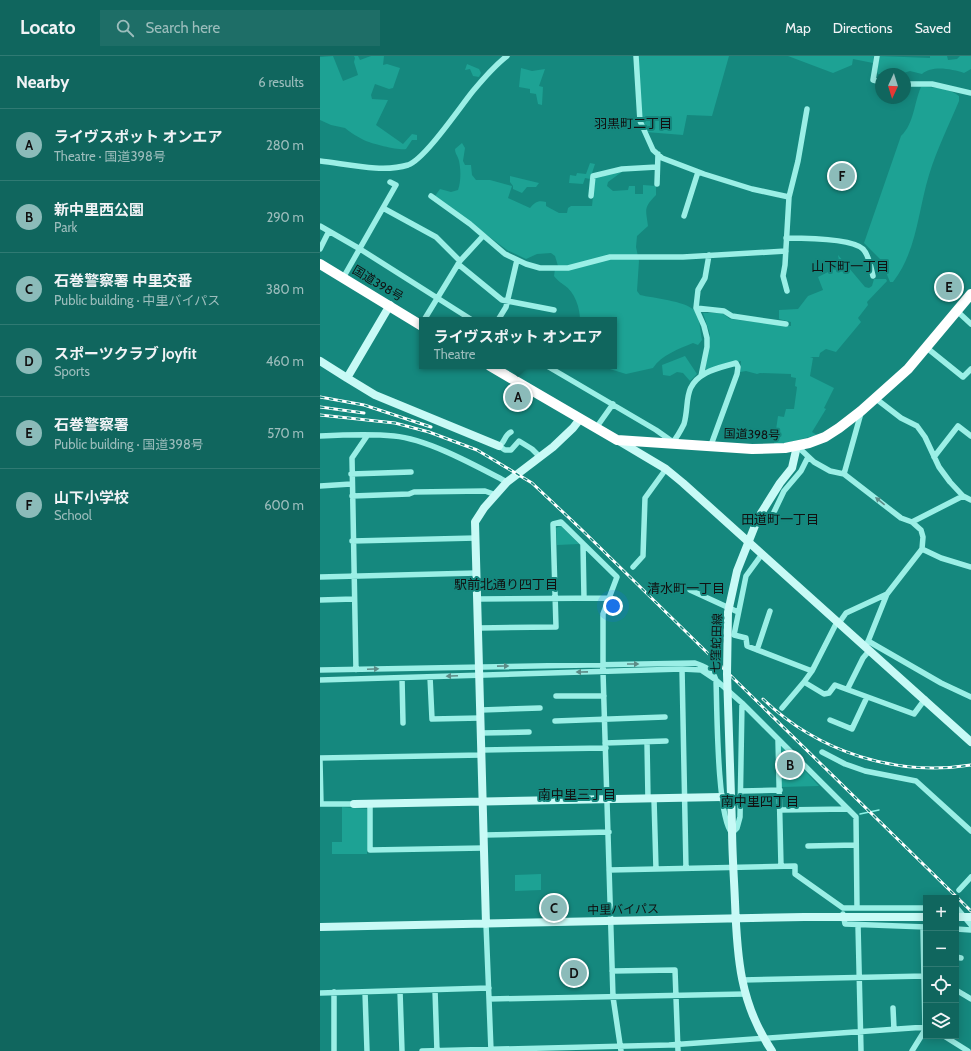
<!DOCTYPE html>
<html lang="en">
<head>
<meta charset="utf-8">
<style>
  body { margin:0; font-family:Cabin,"Noto Sans JP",sans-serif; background:#1e6e67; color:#f1f3f6 }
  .controls { position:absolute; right:12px; bottom:12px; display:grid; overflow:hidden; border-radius:0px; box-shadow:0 2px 10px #0003 }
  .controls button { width:36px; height:36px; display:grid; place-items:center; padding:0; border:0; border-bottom:1px solid #307a73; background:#10665e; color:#f1f3f6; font:20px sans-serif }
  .compass { position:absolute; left:555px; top:12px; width:36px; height:36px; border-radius:50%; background:#10665e; box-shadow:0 2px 10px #0003; rotate:184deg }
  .you { position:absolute; left:293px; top:550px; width:14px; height:14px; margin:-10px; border:3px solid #fff; border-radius:50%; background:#1a73e8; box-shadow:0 0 0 6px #1a73e833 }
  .badge { display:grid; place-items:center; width:26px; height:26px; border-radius:50%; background:#8bbbb9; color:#111; font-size:13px; font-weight:700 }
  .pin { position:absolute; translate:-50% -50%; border:2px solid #fff; box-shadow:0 1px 4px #0006 }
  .popup { position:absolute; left:99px; top:261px; width:198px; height:52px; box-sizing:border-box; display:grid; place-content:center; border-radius:0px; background:#10665e; filter:drop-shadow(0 1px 3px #0005); font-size:13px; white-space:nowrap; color:#9cbdbc }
  .popup b { font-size:15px; color:#f1f3f6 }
  .popup::after { content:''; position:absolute; left:50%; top:100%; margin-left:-8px; border:8px solid transparent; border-top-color:#10665e }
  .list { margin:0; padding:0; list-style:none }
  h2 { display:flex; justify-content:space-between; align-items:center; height:52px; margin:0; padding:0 16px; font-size:17px }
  h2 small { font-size:13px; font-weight:400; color:#9cbdbc }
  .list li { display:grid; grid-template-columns:26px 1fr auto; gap:12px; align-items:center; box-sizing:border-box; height:72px; padding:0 16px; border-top:1px solid #307a73 }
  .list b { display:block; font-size:15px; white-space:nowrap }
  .list p { margin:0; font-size:13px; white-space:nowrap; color:#9cbdbc }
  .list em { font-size:13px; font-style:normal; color:#9cbdbc }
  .icon { flex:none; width:22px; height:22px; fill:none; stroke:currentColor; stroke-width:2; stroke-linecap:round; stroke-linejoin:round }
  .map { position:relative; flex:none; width:651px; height:995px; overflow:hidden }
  header { display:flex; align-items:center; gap:24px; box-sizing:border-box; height:56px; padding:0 20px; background:#10665e; border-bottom:1px solid #307a73 }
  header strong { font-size:19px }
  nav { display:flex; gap:22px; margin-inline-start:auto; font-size:14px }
  .search { width:280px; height:36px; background:#1e6e67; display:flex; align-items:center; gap:10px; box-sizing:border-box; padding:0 14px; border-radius:0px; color:#9cbdbc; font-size:15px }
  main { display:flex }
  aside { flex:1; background:#10665e }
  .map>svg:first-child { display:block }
</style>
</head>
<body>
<header>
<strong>Locato</strong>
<div class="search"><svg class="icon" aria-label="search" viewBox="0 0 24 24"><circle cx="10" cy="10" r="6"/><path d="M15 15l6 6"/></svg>Search here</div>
<nav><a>Map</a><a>Directions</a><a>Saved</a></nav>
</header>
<main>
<aside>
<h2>Nearby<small>6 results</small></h2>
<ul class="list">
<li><span class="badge">A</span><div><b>ライヴスポット オンエア</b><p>Theatre · 国道398号</p></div><em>280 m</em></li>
<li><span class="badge">B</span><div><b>新中里西公園</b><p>Park</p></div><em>290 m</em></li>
<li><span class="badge">C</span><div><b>石巻警察署 中里交番</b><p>Public building · 中里バイパス</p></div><em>380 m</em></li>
<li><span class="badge">D</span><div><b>スポーツクラブ Joyfit</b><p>Sports</p></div><em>460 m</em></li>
<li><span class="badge">E</span><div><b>石巻警察署</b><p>Public building · 国道398号</p></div><em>570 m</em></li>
<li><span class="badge">F</span><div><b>山下小学校</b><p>School</p></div><em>600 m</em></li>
</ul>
</aside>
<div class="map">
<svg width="651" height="995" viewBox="0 0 651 995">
  <rect width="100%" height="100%" fill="#15887e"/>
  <!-- green -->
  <path fill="#1da294" d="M13 0 23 25 38 19 34 6 35 2 34 0H38L40 4 51 0H64L63 9 67 8 80 12 73 32 69 33 55 28 51 39 52 43 68 44 56 69 83 88 92 78 97 79V84H92L86 93C81 95 53 88 46 85 41 83 28 75 25 72L11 69 0 64V1Z
    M317 0H409L392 60 367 59 363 79 326 76 322 65Z
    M468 0H554L553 7 533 3 532 9 513 17Z
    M558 0 610 2V0H627L628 4 637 3 640 0H651V13L644 17C632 13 612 9 602 18L590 15 580 18H558L557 16Z
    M147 8 159 13 161 17 159 21 153 20 150 13 145 14Z
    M201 12 212 15 225 13 219 30 223 31 222 49 218 48 216 38 210 37V33L199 31Z
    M601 31C613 31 629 32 639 40V45C629 69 617 93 609 119 598 155 597 195 573 226H570L561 204 544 187 581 80C594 68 594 47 601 31Z
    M142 87 145 92 143 105 145 109H151L152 119 156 124H170L192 130 188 142 210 152C215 146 218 144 226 146V150L239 157H247L248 152 251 150H272L275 121 303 115 288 126 287 130 293 135 308 134 309 130H315V138H323V129L336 130V139C323 152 326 154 328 170L317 180 316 191 319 205 317 235 320 239C333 242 365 245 374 254 380 261 380 275 382 284L378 289 373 287C359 293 341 299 333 312L306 318 280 310H294V264H260C260 252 255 236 244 229 240 226 238 225 234 220L235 213 238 210 235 200 231 197 217 198 206 203 187 194 115 140 120 133 131 136 138 134C141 126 141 114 139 105 138 100 135 98 135 93Z
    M270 107 275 108 270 123 265 122 263 128 249 127 250 119 256 120 257 117 266 118Z
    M190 120 219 127 216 131H207L202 137 193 133V130L190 126Z
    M518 199 545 231 549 232 552 230 554 223H566L567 225 547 246 548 249 538 262 541 266 516 296 506 293 500 297 499 301H490L493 302 490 320 514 332 504 352 506 353 492 376 497 379 467 387 454 388 458 360 464 361 466 353H474L477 331 475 330 476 322 471 321V318L440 317 437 318 426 315 420 316 421 305 385 314 390 278 383 257H402L410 263 471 270V266L459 263V254L478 253 488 240 503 234 498 221 520 210Z
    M365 300 377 318 370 325 363 317 357 316 350 320 343 319 342 309Z
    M241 470 259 488 237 489 236 472Z
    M460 688 499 730 461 731Z
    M22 751 47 753V798H12V786H22Z
    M221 818V834L195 835V819Z"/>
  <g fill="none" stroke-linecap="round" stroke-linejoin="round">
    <!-- stream -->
    <path stroke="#8df2e6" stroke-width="1.5" d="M540 758 559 754"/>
    <!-- street -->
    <path stroke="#9befe6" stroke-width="5.5" d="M316 0 320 65 333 94 342 102 384 118 432 133 469 141
      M557 0 553 24 561 26
      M585 28H612L651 37
      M0 105C27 108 62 117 88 109 105 103 140 51 153 35 163 23 174 10 187 0
      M337 128 338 98
      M111 140 150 168 185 198 206 208 220 212H248L290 201H363L466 195
      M271 140 273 120 302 113 337 111
      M63 152 116 181 140 205
      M364 160 378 116
      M0 170 40 193 152 264
      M466 182C483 182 531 182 543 193 549 199 551 212 553 220
      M0 193 9 175
      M138 208 182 244 234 254
      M23 222 76 129 70 126
      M467 235 463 220 465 209 469 141 478 105 487 53
      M376 252 404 255 412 260 466 268
      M637 255 651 268
      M104 264 140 205 163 180
      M178 264 186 251 197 204
      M607 292 643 321 651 313
      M227 310 336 374 353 386C357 381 361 374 364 368 370 347 362 330 386 317 395 312 406 310 416 307L418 311 417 318 391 389
      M381 320 387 291V282L384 270 376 252 378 234 385 222 389 199
      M555 342 581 362 597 370 605 381 619 411 630 426 643 440 651 444
      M276 372 293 348
      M191 376C184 379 185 387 179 390L185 394H191L199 385 212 393 220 401
      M0 380C21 379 53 378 74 380 108 383 156 410 187 426
      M477 390 494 406 510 415 524 418 581 462 592 466 601 474 603 481 602 493 567 538 526 557 519 567
      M614 401 638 370 651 380
      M31 418 91 416
      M524 418 541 357
      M0 430 31 428
      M32 440 89 438 94 436 165 435 176 439
      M454 456 464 435 481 415 488 401
      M592 466 643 440
      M32 485 156 482
      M263 489 264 542
      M602 493 621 502 651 511
      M442 498 426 520 414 579 426 582 427 590 492 615 484 626 504 638 509 637 515 629 594 658 605 643
      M313 511 323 500 325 442 346 413
      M0 521 157 517
      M370 534 418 556
      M158 543 290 542
      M0 544 34 543
      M159 572 236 571 233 468 241 466 297 521 283 558V616L293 941 301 995
      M548 585 621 627 651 641
      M547 588 567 538
      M437 594 450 555
      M362 613 366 812
      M0 614 375 607C384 610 393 614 396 624 397 650 397 763 412 777L417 772 420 761 422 647
      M36 614 32 402 47 380
      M492 615 517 566
      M110 621 112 663 161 662
      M82 622 83 667
      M0 624 362 613 381 614 396 624 422 647 536 761 537 852
      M528 632 543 602 549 595
      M236 640H284
      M462 652 484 626
      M161 654 220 652
      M510 664 532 673 547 641
      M235 665 345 661
      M161 677 209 676
      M458 684 461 810
      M327 686 328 743
      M285 687 346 685
      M162 694 286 692
      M502 696 525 708 545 715 596 725 651 775
      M0 702 162 699
      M0 705 1 748
      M421 735 460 734
      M334 743 336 813
      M0 748H34
      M50 748V794L164 792
      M460 754 528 753
      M164 779 289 776
      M488 790 536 789
      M289 814 475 810V818L523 852H606
      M639 834 651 821
      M636 851 651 869
      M523 858 525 868 606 871
      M166 868 169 943 425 938
      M538 869 541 995
      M636 873 651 874
      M636 901 641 902
      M292 915 355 914 358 995
      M422 924 606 920
      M115 934 117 995
      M636 934 651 943
      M80 935 82 995
      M14 936V995
      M45 936 47 995
      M0 937 169 932
      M169 943 171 995
      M573 952 574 973
      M624 980 648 995
      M102 995 349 989 606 971
      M592 995 605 974 603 871"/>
    <!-- secondary -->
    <path stroke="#c8faf6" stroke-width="8" d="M0 305 27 322 70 249
      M27 322 55 339 179 390
      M299 385 346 413 363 427 651 686
      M438 462 460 427 472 412 477 390
      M34 748 402 741
      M412 770C412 796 414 821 415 846 417 901 420 948 452 995
      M166 868 155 466 164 452 187 426 233 391 253 372 260 363
      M0 871 484 861H606"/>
    <!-- highway -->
    <path stroke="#fff" stroke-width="10" d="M0 208 102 270
      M170 310 297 384 432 393 465 392 489 387 505 381 519 372 541 355 588 313 651 238"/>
    <defs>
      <path id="rail" d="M0 341 44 349 111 371
        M0 351 44 357
        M0 359 75 367 109 376 157 394 212 427 262 474 651 855
        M443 643C498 696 576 721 651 709"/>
    </defs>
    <!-- rail casing -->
    <use href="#rail" stroke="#fff" stroke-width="3"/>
    <!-- rail -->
    <use href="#rail" stroke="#15887e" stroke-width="1.5" stroke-dasharray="4.5" stroke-linecap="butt"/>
    <!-- secondary-bridge -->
    <path stroke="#c8faf6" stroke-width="8" d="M412 770 407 618 408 556 417 515 438 462
      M636 861H651"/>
  </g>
  <!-- one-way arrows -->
  <defs><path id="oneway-solid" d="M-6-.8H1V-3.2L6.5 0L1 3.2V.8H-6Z"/></defs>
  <g fill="#5d8b86">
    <use href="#oneway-solid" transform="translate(560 445) rotate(-141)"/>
    <use href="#oneway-solid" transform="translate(313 608)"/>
    <use href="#oneway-solid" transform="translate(183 610) rotate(-1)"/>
    <use href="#oneway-solid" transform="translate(53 613) rotate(-2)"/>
    <use href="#oneway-solid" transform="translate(262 616) rotate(179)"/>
    <use href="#oneway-solid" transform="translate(132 620) rotate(178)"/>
  </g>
  <g text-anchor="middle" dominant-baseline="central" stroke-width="4" stroke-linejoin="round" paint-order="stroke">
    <!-- street labels -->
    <g font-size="12" fill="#111" stroke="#15887e">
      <text transform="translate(58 227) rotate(31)">国道398号</text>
      <text transform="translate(432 378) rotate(2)">国道398号</text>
      <text transform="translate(396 587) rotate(-88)">七窪蛇田線</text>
      <text transform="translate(303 853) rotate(-1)">中里バイパス</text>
    </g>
    <!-- neighbourhood labels -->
    <g font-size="13" fill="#111" stroke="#15887e">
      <text x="313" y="67">羽黒町二丁目</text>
      <text x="530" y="210">山下町一丁目</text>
      <text x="460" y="463">田道町一丁目</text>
      <text x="186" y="528">駅前北通り四丁目</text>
      <text x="366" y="532">清水町一丁目</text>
      <text x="257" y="738">南中里三丁目</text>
      <text x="440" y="745">南中里四丁目</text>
    </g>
  </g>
</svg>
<div class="controls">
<button>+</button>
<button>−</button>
<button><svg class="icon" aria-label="locate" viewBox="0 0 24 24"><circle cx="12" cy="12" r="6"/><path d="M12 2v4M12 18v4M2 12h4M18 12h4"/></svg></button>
<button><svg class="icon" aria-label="layers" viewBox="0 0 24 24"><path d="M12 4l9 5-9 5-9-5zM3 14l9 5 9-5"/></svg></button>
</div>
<svg class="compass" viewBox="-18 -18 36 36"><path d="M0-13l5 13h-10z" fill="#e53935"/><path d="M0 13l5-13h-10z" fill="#9cbdbc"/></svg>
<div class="you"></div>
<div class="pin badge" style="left:198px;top:341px">A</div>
<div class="popup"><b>ライヴスポット オンエア</b>Theatre</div>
<div class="pin badge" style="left:470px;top:709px">B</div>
<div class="pin badge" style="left:234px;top:852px">C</div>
<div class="pin badge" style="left:254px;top:917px">D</div>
<div class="pin badge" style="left:629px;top:231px">E</div>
<div class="pin badge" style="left:522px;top:120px">F</div>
</div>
</main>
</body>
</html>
